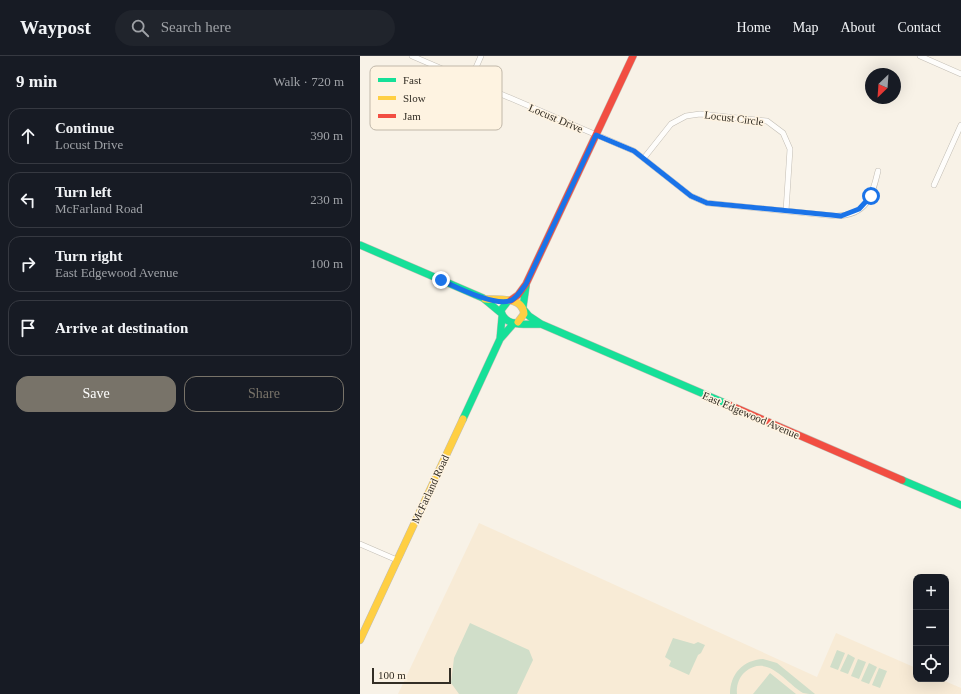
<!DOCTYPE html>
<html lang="en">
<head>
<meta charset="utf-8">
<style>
  body { margin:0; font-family:Georgia,serif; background:#20242c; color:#f1f3f6 }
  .controls { position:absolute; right:12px; bottom:12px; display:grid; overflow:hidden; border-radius:8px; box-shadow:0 4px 16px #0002 }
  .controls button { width:36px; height:36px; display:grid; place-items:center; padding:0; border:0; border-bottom:1px solid #363941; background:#171b24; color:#f1f3f6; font:20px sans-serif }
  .compass { position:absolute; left:505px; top:12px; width:36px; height:36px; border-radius:50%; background:#171b24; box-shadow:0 4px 16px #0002; rotate:205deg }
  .scale { position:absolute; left:12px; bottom:10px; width:79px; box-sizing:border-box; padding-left:4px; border:2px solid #332e25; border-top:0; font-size:11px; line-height:14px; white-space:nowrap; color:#332e25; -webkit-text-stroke:3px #fef3e1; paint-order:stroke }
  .stop { position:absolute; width:12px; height:12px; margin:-9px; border:3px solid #1a73e8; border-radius:50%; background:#fff }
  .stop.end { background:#1a73e8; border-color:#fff; box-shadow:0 1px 4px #0008 }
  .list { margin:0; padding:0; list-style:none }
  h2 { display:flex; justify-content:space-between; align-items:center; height:52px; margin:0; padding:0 16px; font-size:17px }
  h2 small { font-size:13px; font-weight:400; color:#9ea1a6 }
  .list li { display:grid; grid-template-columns:26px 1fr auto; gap:12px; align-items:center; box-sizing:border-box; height:56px; margin:0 8px 8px; padding:0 8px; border:1px solid #363941; border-radius:12px }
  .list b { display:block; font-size:15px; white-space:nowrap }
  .list p { margin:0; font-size:13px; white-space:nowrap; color:#9ea1a6 }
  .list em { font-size:13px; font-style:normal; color:#9ea1a6 }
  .actions { display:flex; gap:8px; padding:12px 16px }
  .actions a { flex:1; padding:9px 0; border:1px solid #787369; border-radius:12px; text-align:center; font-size:14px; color:#787369 }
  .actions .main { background:#787369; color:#fff }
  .icon { flex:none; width:22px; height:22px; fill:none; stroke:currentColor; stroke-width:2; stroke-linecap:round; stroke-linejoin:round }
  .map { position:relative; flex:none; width:601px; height:638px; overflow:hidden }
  header { display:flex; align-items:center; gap:24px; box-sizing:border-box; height:56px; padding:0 20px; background:#171b24; border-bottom:1px solid #363941 }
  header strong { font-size:19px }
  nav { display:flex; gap:22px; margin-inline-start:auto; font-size:14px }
  .search { width:280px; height:36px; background:#20242c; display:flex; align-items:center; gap:10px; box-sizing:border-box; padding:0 14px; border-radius:22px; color:#9ea1a6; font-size:15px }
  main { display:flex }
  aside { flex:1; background:#171b24 }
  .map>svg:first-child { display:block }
</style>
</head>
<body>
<header>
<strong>Waypost</strong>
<div class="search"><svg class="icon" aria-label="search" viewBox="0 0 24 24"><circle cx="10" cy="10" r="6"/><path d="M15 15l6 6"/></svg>Search here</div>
<nav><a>Home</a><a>Map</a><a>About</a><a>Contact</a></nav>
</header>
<main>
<aside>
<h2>9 min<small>Walk · 720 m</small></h2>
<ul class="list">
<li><svg class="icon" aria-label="ahead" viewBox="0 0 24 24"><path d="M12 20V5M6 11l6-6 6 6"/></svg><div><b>Continue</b><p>Locust Drive</p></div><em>390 m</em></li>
<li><svg class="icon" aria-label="left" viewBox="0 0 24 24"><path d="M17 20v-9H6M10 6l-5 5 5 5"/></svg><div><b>Turn left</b><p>McFarland Road</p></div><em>230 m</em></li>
<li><svg class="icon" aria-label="right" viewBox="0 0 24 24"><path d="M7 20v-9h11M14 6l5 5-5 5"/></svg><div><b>Turn right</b><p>East Edgewood Avenue</p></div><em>100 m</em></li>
<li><svg class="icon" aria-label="arrive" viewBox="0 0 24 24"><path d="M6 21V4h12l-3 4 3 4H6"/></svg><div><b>Arrive at destination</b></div></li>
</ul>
<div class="actions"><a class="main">Save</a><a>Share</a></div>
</aside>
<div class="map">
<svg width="601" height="638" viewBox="0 0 601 638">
  <rect width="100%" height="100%" fill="#f8f2e7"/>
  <!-- built -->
  <path fill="#f8ebd6" d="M119 467 457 621 476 577 556 612V623H580L601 632V638H38Z"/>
  <!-- green -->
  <path fill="#d0dec9" d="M110 567 169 594 173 604 157 638H99L91 627 94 602Z
    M313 582 334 588 338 586 345 589 341 597 338 599 329 619 309 610 311 605 305 601Z
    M477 594 485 597 478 614 470 611Z
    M488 598 495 602 488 618 480 615Z
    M403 603 417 607 455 638C452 638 447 638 443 637 426 627 408 597 385 616 379 621 376 630 377 638H370C370 618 383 604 403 603Z
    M498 603 506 606 499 623 491 620Z
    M509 607 517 611 509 628 501 625Z
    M519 612 527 615 520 632 512 629Z
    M410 617 436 638H393Z"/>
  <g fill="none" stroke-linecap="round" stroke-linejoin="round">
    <defs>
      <path id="street" d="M52 0 274 95 331 140 347 147 476 160C507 159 512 141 518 115
        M560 0 601 18
        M110 25 121 0
        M284 102 311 68 326 60 340 58 407 65 423 77 430 93 426 155
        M574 129 601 69
        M0 488 37 504"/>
      <path id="fast" d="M0 189 123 242 141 257
        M148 245 141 254C143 272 168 268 181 268
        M163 251 166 230
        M164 254 169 260 181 268 367 348
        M140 283 142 261
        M103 363 140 283 154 267
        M542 424 601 449"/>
      <path id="slow" d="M125 243C138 244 163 240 164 258L158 266
        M0 584 103 363"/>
      <path id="jam" d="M151 244 158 239 166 228 273 0
        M367 348 542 424"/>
    </defs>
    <!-- street casing -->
    <use href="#street" stroke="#c2bdb4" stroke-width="6"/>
    <!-- fast casing -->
    <use href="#fast" stroke="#c2bdb4" stroke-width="8"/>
    <!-- slow casing -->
    <use href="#slow" stroke="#c2bdb4" stroke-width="8"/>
    <!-- jam casing -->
    <use href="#jam" stroke="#c2bdb4" stroke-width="8"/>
    <!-- street -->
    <use href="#street" stroke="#fefdfb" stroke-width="5"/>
    <!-- fast -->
    <use href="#fast" stroke="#16e098" stroke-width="7"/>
    <!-- slow -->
    <use href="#slow" stroke="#ffcf43" stroke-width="7"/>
    <!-- jam -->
    <use href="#jam" stroke="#f24e42" stroke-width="7"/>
  </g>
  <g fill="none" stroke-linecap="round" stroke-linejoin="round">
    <!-- route -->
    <path stroke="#1a73e8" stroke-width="5" d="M81 224C96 231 137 252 152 244 158 240 162 233 166 228L236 79 274 95 331 140 347 147 481 160 499 153 511 140"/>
  </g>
  <g text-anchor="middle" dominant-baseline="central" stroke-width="3" stroke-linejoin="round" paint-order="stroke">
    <!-- street labels -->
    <g font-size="11" fill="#332e25" stroke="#fef3e1">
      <text transform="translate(196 62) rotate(23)">Locust Drive</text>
      <text transform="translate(374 62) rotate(7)">Locust Circle</text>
      <text transform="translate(391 359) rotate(23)">East Edgewood Avenue</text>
      <text transform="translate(70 433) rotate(-65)">McFarland Road</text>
    </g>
  </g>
  <!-- legend -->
  <rect x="10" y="10" width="132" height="64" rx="6" fill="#fef3e1" stroke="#c1b8a9" stroke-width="1"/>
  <rect x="18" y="22" width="18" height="4" fill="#16e098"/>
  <rect x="18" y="40" width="18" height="4" fill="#ffcf43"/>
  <rect x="18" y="58" width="18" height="4" fill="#f24e42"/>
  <g font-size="11" fill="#332e25">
    <text x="43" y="28">Fast</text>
    <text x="43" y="46">Slow</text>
    <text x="43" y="64">Jam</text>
  </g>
</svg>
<div class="controls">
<button>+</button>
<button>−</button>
<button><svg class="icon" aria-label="locate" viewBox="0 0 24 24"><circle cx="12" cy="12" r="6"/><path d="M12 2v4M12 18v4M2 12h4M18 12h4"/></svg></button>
</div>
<svg class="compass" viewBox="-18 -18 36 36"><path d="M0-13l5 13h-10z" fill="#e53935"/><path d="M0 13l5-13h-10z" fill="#9ea1a6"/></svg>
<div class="scale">100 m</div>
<div class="stop" style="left:511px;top:140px"></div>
<div class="stop end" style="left:81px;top:224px"></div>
</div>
</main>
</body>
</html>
